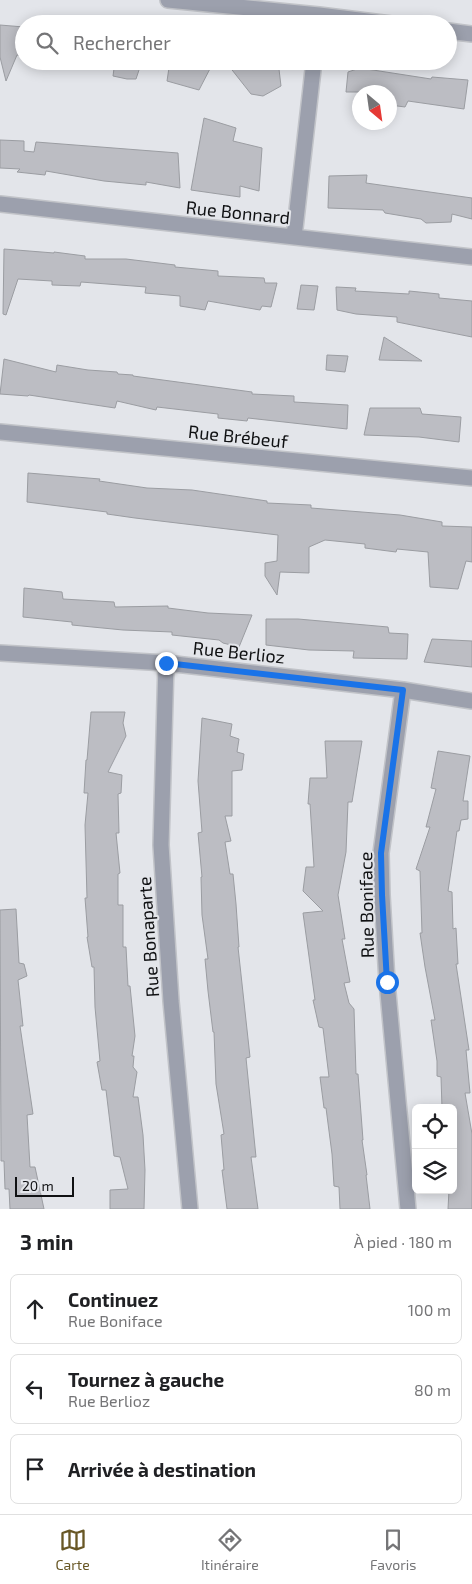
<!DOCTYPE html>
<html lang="fr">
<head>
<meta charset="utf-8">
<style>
  body { margin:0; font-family:"Exo 2",sans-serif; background:#f6f6f6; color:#202124 }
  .controls { position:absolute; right:15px; bottom:15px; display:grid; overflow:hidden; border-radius:8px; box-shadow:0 2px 12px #0003 }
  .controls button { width:45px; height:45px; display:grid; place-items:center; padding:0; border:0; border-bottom:1px solid #e0e0e0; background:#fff; color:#202124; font:25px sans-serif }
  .compass { position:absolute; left:352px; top:85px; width:45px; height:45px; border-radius:50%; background:#fff; box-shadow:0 2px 12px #0003; rotate:151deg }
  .scale { position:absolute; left:15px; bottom:12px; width:59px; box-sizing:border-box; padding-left:5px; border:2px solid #101113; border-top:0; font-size:14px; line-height:18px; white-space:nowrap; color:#101113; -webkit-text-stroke:4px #e3e5ea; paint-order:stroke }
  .stop { position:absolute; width:15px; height:15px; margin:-11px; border:4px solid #1a73e8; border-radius:50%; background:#fff }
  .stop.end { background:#1a73e8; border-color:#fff; box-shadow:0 1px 5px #0008 }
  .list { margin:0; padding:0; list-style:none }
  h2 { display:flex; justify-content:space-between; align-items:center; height:65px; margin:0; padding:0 20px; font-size:21px }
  h2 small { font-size:16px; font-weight:400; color:#757577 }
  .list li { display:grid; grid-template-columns:32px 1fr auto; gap:15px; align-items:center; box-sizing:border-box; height:70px; margin:0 10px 10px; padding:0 10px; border:1px solid #e0e0e0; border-radius:8px }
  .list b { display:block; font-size:19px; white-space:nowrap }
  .list p { margin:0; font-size:16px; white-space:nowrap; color:#757577 }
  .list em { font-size:16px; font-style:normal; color:#757577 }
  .icon { flex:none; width:28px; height:28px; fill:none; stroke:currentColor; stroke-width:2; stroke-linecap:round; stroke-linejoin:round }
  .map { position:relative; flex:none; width:472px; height:1209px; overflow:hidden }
  .search { position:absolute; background:#fff; box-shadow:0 2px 12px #0003; left:15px; right:15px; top:15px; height:55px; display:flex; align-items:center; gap:12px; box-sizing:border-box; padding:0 18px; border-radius:28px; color:#757577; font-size:19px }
  .sheet { height:305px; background:#fff }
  nav { display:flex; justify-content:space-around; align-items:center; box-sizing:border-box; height:70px; border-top:1px solid #e0e0e0; background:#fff; font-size:14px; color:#757577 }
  nav a { display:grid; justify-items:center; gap:2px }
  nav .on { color:#685725 }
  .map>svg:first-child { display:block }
</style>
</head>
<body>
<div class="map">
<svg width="472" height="1209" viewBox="0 0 472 1209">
  <rect width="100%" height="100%" fill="#e3e5ea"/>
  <!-- building -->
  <path fill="#bcbdc3" stroke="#9b9da2" d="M0 25 24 27V56L17 55 6 81 0 57Z
    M115 61H142L136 79H127L113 76Z
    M170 61H214L199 90 167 81Z
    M225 61H278L281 86 263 96 251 94Z
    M360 68 431 79 432 77 468 80 464 109 408 101 405 107 390 105V92H346L348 72Z
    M204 118 236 128 233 141 262 148 259 191 240 186V197L191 190Z
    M0 140 24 141V151L34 152 36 142 178 153 180 188 146 182V185L104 181 46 171 45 175 17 172 20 169 0 168Z
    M367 175 366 183 472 198V219L452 214 451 222 426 223 421 219 385 213 383 210 328 208 329 176Z
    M4 249 54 253V252L85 256V259H126L175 265V267L218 271V276L264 278 265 283H277L271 307 262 306 260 310 208 301 205 310 180 306V296L145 293 146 287 81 282 80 286 52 285V281L18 279 6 315 3 314Z
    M301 285 318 286 314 310 297 309Z
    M336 287 356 288 355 291 409 294V291L439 294V298L472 301V337L397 322V317L356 314 337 310Z
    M384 337 422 361 379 360Z
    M327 355 348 356 345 372 326 370Z
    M4 359 56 372 57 365 88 370 117 372 118 374 133 375V376L252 392V394L294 396V402L348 405 347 429 248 418 247 421 218 418V414L157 407 156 410 117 401 115 408 29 395 28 396 0 394Z
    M370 408H420L422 414 461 417 459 442 419 437 364 435Z
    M28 473 100 479 99 481 147 488 192 490 267 501V503L311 505V508L400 515 442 522V526L472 527V562L466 561 458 589 430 587 428 552 397 549 396 552 365 548V544L325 540 309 547V573L280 572 277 595 265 576V563L277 561 278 535 135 518 107 514V512L27 502Z
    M24 588 62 592 63 599 114 602 115 607 168 606V608L208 613 252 615 239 647 223 643 219 640 172 635V632L123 630 72 625V622L23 617Z
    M266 619H298L388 627 389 633 408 634 407 659 353 658 354 651 309 650 266 645Z
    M432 639 472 641V667L424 662Z
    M91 712H125L123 723 126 736 108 772 122 775 121 793 118 794 119 833H116L120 873 118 874V905H123V947H126L128 986H130L135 1036 132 1056H134L133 1067 137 1072 133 1097H138L143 1135 145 1170 144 1209H110V1190L128 1189 120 1157 114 1156 106 1090H102L97 1062 100 1061 95 1007 94 967H92L87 937H88L85 898H87L85 825 88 793H84L86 760H87Z
    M202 718 232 724 230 736 239 739 237 752 244 754 242 770 232 771V816H225L231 841 225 842 230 874H233L236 904 239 947H238L250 1057 246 1058 256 1157H251L258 1209H227L222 1170H224L221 1135 224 1134 216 1084 214 1032H213L208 991 205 959H208L202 915 201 877H202L198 833 202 832 198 781Z
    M325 741H362L352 802H348L346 852 338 895 345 939H342L350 982 344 983 349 1003 354 1009 356 1074H358L363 1140H362L367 1175H366L370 1209H340L339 1187 334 1186 332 1154 326 1108H324L320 1077H329L323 1028 319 1027 313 1000H315L303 913 323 911 303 891 306 867H314L310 804H308L310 778H327Z
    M438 751 470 756 463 801H468V819L461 820 459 831H457L448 891 452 892 453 929 456 928 458 964H456L469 1050H466L470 1093H465L472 1134V1209H448L449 1190H453V1108H442L441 1077 437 1076V1061L431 1020H435L425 967 420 933H422L420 871 416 869 430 827H426L436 789 431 788Z
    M16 909 19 963 24 964 27 976 18 980 23 1026H20L33 1114 27 1115 30 1167H35L44 1209H10L9 1189H5L4 1161H1L0 910Z"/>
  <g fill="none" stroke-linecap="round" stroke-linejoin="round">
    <defs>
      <path id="street" d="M168 0 319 15 391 24
        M448 31 472 34
        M0 204 472 257
        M294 237 314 61
        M0 432 472 478
        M0 653 166 663 403 690 472 701
        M166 663 161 845 171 1001 190 1209
        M403 690 381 853 382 895 387 982 408 1209"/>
    </defs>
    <!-- street casing -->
    <use href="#street" stroke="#c1c3c8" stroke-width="18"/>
    <!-- street -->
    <use href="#street" stroke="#9ca0ad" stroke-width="15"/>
  </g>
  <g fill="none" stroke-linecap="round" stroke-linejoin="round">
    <!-- route -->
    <path stroke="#1a73e8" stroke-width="6" d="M166 663 403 690 381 853 382 895 387 982"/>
  </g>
  <g text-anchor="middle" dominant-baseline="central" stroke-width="4" stroke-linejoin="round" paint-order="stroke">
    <!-- street labels -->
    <g font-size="18" fill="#101113" stroke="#e3e5ea">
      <text transform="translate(238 212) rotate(6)">Rue Bonnard</text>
      <text transform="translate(238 436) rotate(6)">Rue Brébeuf</text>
      <text transform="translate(239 652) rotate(6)">Rue Berlioz</text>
      <text transform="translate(366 905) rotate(-91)">Rue Boniface</text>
      <text transform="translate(148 937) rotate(-94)">Rue Bonaparte</text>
    </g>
  </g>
</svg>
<div class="controls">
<button><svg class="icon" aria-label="locate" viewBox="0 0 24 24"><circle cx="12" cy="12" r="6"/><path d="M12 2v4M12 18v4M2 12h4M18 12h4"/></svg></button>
<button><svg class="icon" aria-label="layers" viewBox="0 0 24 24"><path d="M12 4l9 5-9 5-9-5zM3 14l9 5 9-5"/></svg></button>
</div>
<svg class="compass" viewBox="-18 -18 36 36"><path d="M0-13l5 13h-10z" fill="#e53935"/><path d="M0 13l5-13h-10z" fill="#757577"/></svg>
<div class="scale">20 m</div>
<div class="stop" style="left:387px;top:982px"></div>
<div class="stop end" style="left:166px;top:663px"></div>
<div class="search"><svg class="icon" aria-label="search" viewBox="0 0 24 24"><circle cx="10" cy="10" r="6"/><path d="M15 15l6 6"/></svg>Rechercher</div>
</div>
<section class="sheet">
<h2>3 min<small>À pied · 180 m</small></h2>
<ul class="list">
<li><svg class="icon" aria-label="ahead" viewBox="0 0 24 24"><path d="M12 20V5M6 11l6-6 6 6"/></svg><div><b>Continuez</b><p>Rue Boniface</p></div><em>100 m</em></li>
<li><svg class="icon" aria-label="left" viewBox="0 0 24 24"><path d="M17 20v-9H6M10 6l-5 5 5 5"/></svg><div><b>Tournez à gauche</b><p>Rue Berlioz</p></div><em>80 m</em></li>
<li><svg class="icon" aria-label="arrive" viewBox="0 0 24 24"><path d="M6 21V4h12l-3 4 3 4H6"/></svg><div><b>Arrivée à destination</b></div></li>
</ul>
</section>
<nav>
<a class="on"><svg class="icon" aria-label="map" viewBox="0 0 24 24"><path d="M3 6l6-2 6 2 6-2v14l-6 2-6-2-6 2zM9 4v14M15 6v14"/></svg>Carte</a>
<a><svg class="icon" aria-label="directions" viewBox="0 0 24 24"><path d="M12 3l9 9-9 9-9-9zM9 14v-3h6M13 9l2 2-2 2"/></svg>Itinéraire</a>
<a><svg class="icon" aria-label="saved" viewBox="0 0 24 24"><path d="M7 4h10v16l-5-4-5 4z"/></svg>Favoris</a>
</nav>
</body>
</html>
